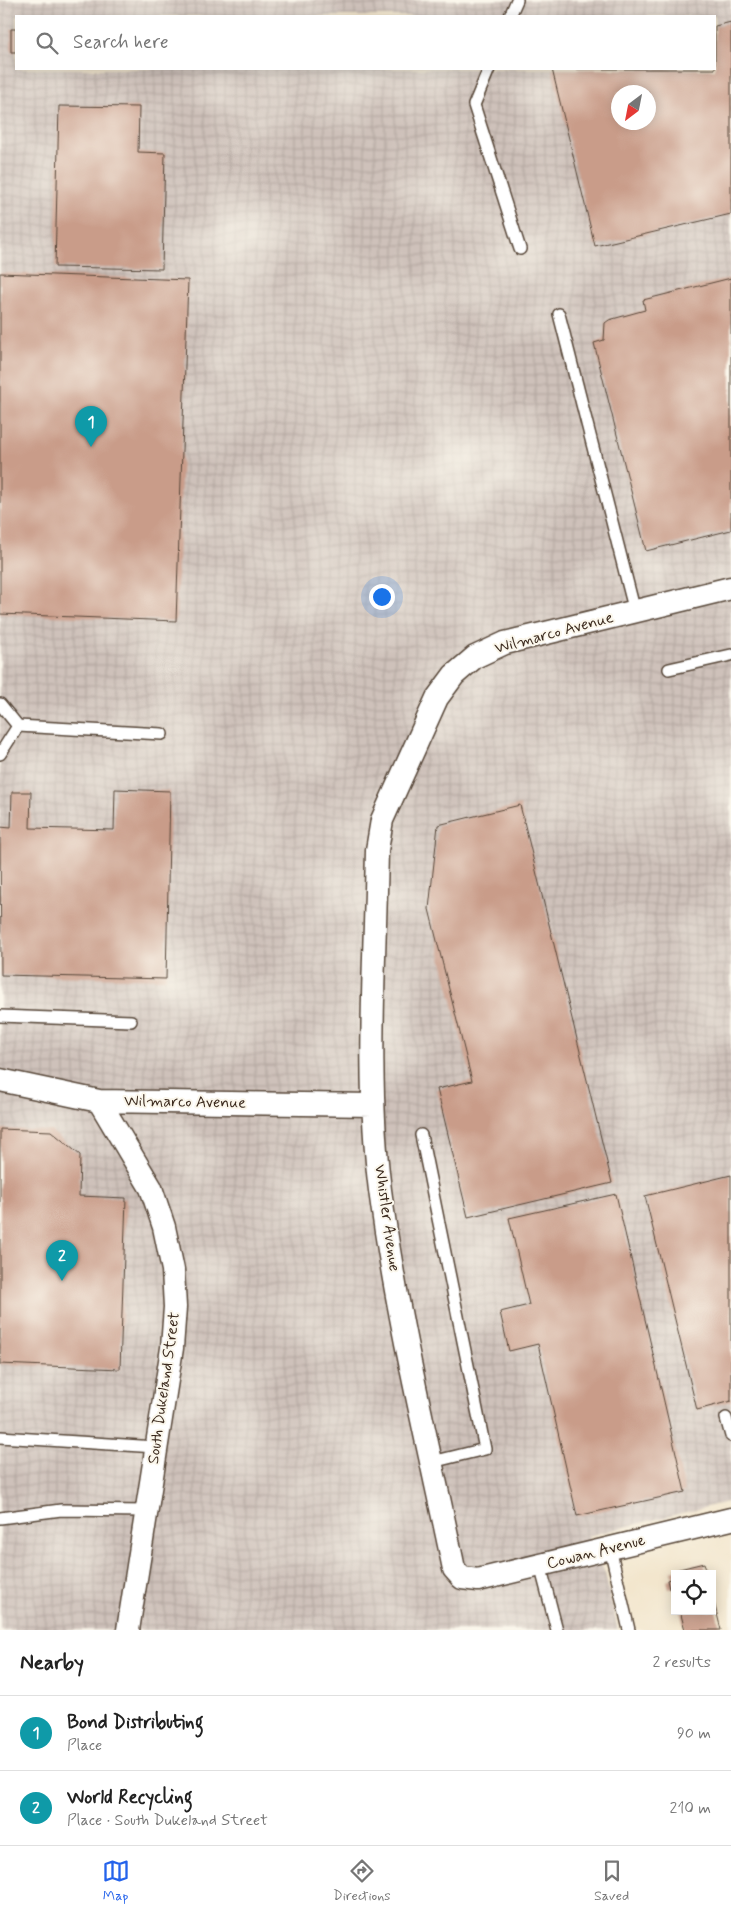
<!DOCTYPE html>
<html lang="en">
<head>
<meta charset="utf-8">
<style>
  body { margin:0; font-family:Mynerve,sans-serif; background:#f2f2f2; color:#222 }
  .controls { position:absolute; right:15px; bottom:15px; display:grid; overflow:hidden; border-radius:0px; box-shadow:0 2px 12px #0003 }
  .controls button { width:45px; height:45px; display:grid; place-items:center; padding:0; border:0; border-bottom:1px solid #e0e0e0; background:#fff; color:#222; font:25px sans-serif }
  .compass { position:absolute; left:611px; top:85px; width:45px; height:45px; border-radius:50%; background:#fff; box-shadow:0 2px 12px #0003; rotate:212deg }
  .you { position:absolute; left:381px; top:596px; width:18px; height:18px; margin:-12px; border:4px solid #fff; border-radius:50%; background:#1a73e8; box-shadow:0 0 0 8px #1a73e833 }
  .badge { display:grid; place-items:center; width:32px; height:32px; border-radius:50%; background:#2563eb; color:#fff; font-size:16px; font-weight:700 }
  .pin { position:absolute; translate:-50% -41px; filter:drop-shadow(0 1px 2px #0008) }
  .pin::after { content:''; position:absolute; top:26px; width:18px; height:15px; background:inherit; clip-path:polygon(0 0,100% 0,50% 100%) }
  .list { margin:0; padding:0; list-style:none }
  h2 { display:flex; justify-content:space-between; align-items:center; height:65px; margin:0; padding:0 20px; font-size:21px }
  h2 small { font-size:16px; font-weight:400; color:#767676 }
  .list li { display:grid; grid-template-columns:32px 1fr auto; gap:15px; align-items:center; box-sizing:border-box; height:75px; padding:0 20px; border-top:1px solid #e0e0e0 }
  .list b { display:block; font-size:19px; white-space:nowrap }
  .list p { margin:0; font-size:16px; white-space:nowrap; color:#767676 }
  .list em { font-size:16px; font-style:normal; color:#767676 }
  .icon { flex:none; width:28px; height:28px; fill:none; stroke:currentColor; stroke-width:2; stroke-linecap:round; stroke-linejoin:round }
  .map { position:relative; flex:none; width:731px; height:1630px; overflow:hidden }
  .search { position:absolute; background:#fff; box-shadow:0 2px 12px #0003; left:15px; right:15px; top:15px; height:55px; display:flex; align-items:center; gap:12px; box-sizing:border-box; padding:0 18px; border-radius:0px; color:#767676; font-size:19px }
  .sheet { height:215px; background:#fff }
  nav { display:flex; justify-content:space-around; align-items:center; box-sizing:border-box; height:70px; border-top:1px solid #e0e0e0; background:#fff; font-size:14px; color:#767676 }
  nav a { display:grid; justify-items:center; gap:2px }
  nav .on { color:#2563eb }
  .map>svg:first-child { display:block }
</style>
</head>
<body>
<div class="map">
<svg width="731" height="1630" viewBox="0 0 731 1630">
  <defs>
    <pattern id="industrial-grid" width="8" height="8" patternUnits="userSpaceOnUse" patternTransform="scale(1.25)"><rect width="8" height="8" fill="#cec1ba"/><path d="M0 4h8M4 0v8" fill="none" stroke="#b2a69f"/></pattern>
  </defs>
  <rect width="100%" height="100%" fill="#fbf7ec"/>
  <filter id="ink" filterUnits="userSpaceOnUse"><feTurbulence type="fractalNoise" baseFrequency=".02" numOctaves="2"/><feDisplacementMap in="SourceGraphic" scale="10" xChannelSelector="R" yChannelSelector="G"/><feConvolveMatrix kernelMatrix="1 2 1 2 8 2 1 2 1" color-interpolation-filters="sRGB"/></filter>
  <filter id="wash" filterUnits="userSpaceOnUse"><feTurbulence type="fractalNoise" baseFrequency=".0096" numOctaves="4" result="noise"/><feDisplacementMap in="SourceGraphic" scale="20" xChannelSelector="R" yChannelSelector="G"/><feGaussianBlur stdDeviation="1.12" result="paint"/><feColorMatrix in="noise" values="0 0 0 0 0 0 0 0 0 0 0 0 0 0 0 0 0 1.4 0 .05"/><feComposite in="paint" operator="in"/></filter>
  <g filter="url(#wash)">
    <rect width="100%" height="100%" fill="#f3e6cd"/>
    <!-- industrial -->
    <path fill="url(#industrial-grid)" fill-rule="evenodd" d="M0 0H731V1501L588 1536 605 1573 618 1630H0ZM16 16H715V69H16ZM618 92H648V122H618Z"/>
    <g id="blocks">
      <!-- building -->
      <path fill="#c99c89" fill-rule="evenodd" d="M731 22V214L595 246 552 69H715V26ZM618 92H648V122H618Z
        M11 29H16V52H11Z
        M59 106 139 107 138 152 165 153 162 269 55 267Z
        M0 273 188 280 176 621 0 614Z
        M731 278V530L646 551 594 343 604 340 605 323 609 320 645 310 643 300Z
        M115 789 170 791 166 979 1 975 0 827 11 828 12 792H31L30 828 114 830Z
        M520 805 612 1183 468 1217 437 1089 472 1081 429 909 438 825Z
        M0 1129 51 1131 80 1155 79 1196 126 1198 120 1369 0 1364Z
        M731 1175V1401L697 1410 645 1196Z
        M616 1194 685 1492 577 1516 538 1344 509 1351 500 1312 529 1305 509 1218Z
        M704 1563 707 1574H675V1588L669 1589 667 1580 673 1578 671 1571Z
        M713 1598 721 1630H685L680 1611H712Z"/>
    </g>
  </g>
  <g filter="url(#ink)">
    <use href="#blocks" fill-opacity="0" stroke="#574638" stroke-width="1"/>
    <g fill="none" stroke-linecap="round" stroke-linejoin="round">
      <defs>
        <path id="lane" d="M510 16 517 0
          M489 69 474 105 520 249
          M559 314 635 612
          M669 669 731 655
          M0 704 18 726 0 754
          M18 726 162 734
          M0 1016 131 1021
          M421 1135 485 1449 432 1462
          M726 1418 731 1436
          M0 1437 156 1447
          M0 1518 61 1510 146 1511
          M610 1548 629 1630
          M540 1565 557 1630"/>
        <path id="street" d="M731 588 505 643 475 657 454 675 437 698 382 820 377 850C375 962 366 1080 380 1190 397 1318 428 1443 454 1569L462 1578 478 1580 731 1519
          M0 1080 99 1101 373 1105
          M99 1101 151 1188 164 1227 173 1270 175 1307 172 1348 128 1630"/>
      </defs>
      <!-- lane casing -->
      <use href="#lane" stroke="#574638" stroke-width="14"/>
      <!-- street casing -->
      <use href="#street" stroke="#574638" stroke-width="25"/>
      <!-- lane -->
      <use href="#lane" stroke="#fff" stroke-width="11"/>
      <!-- street -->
      <use href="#street" stroke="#fff" stroke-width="22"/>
    </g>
  </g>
  <g text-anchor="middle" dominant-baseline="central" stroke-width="4" stroke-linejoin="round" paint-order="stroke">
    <!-- street labels -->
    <g font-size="16" fill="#3b2a1e" stroke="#fbf7ec">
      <text transform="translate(554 633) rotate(-15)">Wilmarco Avenue</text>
      <text transform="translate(185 1102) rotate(1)">Wilmarco Avenue</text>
      <text transform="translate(387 1218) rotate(82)">Whistler Avenue</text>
      <text transform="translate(164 1388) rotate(-82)">South Dukeland Street</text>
      <text transform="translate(596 1552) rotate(-14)">Cowan Avenue</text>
    </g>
  </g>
</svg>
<div class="controls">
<button><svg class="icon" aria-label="locate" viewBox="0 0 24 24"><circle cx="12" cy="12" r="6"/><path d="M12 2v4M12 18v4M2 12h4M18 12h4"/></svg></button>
</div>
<svg class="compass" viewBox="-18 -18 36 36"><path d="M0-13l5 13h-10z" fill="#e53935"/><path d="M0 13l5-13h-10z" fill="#767676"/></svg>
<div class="you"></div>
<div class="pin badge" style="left:91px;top:447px;background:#0f9aa8">1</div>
<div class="pin badge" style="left:62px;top:1281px;background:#0f9aa8">2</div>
<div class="search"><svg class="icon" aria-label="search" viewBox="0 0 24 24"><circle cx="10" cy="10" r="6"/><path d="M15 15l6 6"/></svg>Search here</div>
</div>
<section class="sheet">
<h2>Nearby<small>2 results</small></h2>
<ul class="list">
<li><span class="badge" style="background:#0f9aa8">1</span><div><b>Bond Distributing</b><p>Place</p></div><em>90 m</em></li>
<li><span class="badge" style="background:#0f9aa8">2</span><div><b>World Recycling</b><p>Place · South Dukeland Street</p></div><em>210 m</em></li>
</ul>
</section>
<nav>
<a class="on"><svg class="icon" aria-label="map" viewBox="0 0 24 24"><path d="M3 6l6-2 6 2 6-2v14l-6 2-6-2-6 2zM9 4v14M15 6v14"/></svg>Map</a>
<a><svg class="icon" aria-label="directions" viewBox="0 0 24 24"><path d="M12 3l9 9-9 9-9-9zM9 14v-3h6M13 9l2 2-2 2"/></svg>Directions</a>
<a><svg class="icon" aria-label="saved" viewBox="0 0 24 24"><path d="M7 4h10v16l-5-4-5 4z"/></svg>Saved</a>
</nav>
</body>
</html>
